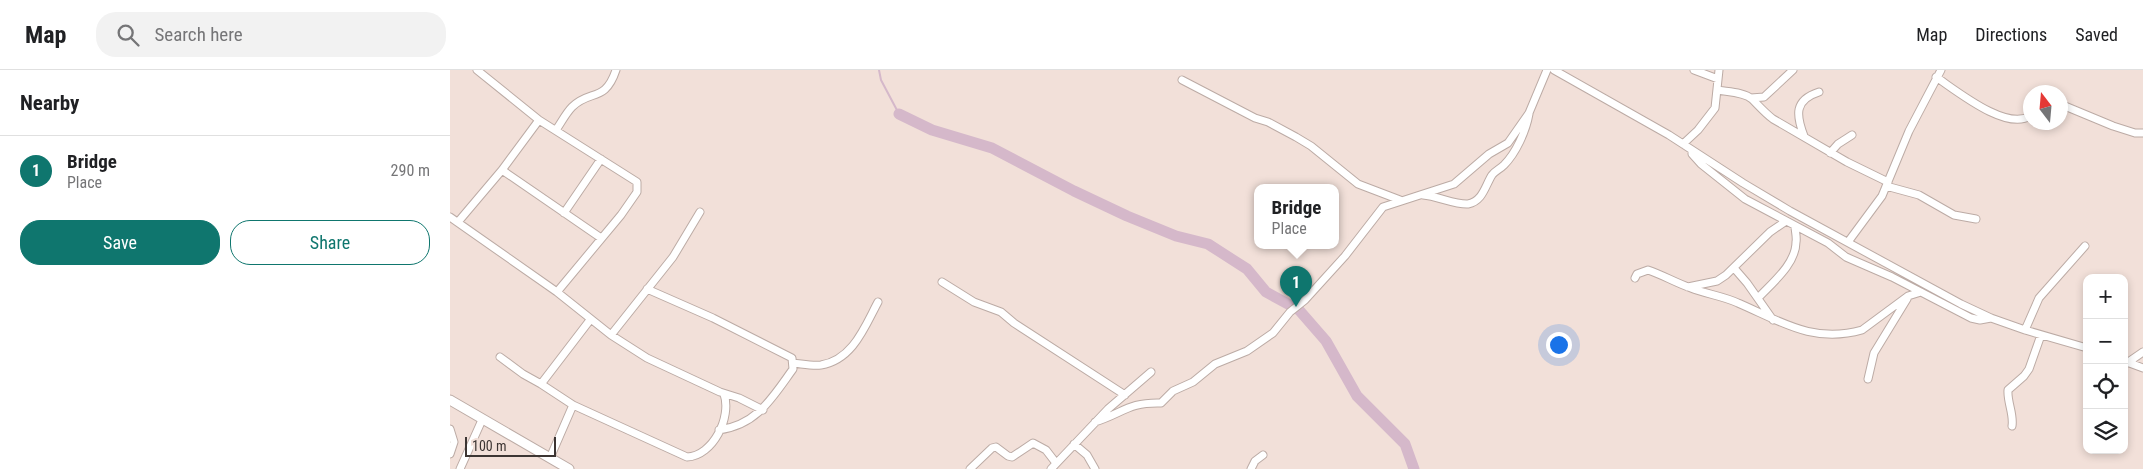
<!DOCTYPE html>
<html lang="en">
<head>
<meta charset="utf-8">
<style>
  body { margin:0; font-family:"Roboto Condensed",sans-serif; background:#f2f2f2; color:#202124 }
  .controls { position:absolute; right:15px; bottom:15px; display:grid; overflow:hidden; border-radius:10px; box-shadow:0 2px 8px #0003 }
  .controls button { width:45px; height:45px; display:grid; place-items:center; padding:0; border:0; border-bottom:1px solid #e0e0e0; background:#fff; color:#202124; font:25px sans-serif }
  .compass { position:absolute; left:1573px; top:15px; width:45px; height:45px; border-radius:50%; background:#fff; box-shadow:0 2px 8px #0003; rotate:344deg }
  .scale { position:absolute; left:15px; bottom:12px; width:91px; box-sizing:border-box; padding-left:5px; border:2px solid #3c3533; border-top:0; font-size:14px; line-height:18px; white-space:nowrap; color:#3c3533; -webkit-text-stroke:4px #f2e0d9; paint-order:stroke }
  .you { position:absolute; left:1108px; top:274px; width:18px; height:18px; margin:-12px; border:4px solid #fff; border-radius:50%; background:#1a73e8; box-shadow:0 0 0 8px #1a73e833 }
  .badge { display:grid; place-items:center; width:32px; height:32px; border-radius:50%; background:#0f766e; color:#fff; font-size:16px; font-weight:700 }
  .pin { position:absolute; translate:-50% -41px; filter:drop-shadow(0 1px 2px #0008) }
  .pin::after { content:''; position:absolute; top:26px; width:18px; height:15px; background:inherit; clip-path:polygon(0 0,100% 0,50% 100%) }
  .popup { position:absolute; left:804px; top:114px; width:85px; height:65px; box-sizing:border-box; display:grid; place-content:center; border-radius:10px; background:#fff; filter:drop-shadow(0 1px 4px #0005); font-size:16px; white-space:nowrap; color:#757577 }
  .popup b { font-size:19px; color:#202124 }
  .popup::after { content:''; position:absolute; left:50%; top:100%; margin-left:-10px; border:10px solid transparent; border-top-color:#fff }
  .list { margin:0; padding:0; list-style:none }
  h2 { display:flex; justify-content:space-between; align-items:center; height:65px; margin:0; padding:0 20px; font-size:21px }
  h2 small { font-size:16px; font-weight:400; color:#757577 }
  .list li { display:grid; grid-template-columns:32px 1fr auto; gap:15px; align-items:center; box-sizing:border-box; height:70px; padding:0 20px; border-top:1px solid #e0e0e0 }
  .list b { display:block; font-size:19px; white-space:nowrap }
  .list p { margin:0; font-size:16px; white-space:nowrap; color:#757577 }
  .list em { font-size:16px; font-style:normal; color:#757577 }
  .actions { display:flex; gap:10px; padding:15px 20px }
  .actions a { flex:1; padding:11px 0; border:1px solid #0f766e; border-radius:20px; text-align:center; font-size:18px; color:#0f766e }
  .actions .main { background:#0f766e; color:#fff }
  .icon { flex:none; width:28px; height:28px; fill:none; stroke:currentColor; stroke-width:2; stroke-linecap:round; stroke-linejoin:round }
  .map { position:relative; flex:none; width:1693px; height:399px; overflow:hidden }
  header { display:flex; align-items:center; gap:30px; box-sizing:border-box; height:70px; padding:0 25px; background:#fff; border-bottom:1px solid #e0e0e0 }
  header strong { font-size:24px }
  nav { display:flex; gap:28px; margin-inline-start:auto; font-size:18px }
  .search { width:350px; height:45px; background:#f2f2f2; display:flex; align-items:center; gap:12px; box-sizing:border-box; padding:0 18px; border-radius:20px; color:#757577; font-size:19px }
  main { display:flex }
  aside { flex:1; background:#fff }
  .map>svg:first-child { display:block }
</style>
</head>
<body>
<header>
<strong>Map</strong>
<div class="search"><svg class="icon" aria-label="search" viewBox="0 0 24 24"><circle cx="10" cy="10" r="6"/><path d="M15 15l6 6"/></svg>Search here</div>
<nav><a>Map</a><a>Directions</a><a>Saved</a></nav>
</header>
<main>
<aside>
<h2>Nearby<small></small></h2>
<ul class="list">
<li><span class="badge">1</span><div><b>Bridge</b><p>Place</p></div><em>290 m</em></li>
</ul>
<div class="actions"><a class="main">Save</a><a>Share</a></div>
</aside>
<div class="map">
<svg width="1693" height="399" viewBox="0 0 1693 399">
  <rect width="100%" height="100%" fill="#f2e0d9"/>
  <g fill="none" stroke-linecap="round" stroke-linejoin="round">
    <!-- stream -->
    <path stroke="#d5b8ca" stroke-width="2" d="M429 0 431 10 449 44"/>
    <!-- river -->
    <path stroke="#d5b8ca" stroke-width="11" d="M449 44 482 60 542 78 624 121 677 146 726 166 758 174 797 199 816 222 849 240 876 271 907 326 955 374 964 399"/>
    <defs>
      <path id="minor" d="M27 0 89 50 187 112V122L171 145 107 222
        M1104 0 1219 65 1293 113 1340 141 1511 234 1541 248 1575 260 1637 278
        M1244 0 1268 9
        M1486 7C1507 21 1556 61 1580 46
        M732 10 805 48 818 52 846 67 861 76 908 114 950 130
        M1267 20C1278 22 1294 22 1302 29 1309 36 1315 43 1323 49L1397 92 1438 112
        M1301 28 1314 27 1343 0
        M1610 34 1663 56 1685 63H1693
        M106 60C111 53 116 43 122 37 140 19 155 33 166 0
        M1354 66C1346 45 1344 30 1369 22
        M1233 74 1248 60 1265 38 1269 0
        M1242 81V84L1251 94 1295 129 1378 173 1396 187 1442 207 1521 248 1530 250 1541 248
        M1380 83 1388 74 1402 65
        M52 100 151 168
        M1436 116 1469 125 1504 145 1526 149
        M973 125C987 126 1006 135 1018 134 1033 131 1035 116 1042 105 1045 101 1050 99 1054 95 1066 83 1076 61 1079 44
        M114 143 151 89
        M0 147 107 222 161 265 197 288 270 322 289 328 313 340
        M8 152 52 100 89 50
        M1398 172 1432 126 1459 61 1491 0
        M1284 198 1297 213 1323 250
        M1185 208 1187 204 1198 200C1213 205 1226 213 1241 218 1256 224 1273 226 1288 233 1330 251 1363 274 1412 260L1458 226 1471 222
        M492 212 524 232 551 242 564 253 675 325
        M1238 217 1267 211 1276 205 1320 162 1336 151
        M197 219 263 248 342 288 343 299C322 328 307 355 269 360
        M1308 228C1322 213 1346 194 1346 172 1347 167 1345 161 1345 156
        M140 250 91 314 123 335 237 387C263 386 282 347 274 324
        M1575 260 1589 228 1635 176
        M161 265 223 187 250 142
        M50 287 73 304 91 314
        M1674 291 1693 298
        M343 293C353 294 362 296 371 295 403 290 415 256 428 232
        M1677 293 1693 282
        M1418 309 1424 283 1457 229
        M645 352C673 343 679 332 711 333L723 321 743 312 765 294 797 281 823 263 840 242 855 230 895 186 933 137 1004 114 1039 84 1058 73 1079 43 1097 0
        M1562 356C1564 344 1557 332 1558 320L1574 306 1579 299 1591 265
        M0 359 4 372 0 384
        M624 374 637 385 645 399
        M100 388 123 335
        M10 399 32 350
        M520 399 542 378 546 377 558 386 562 387 583 373 596 380 606 393
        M601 399 658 339 701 302
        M801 399 805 391 813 385"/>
      <path id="major" d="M0 330 119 399"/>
    </defs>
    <!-- minor casing -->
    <use href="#minor" stroke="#bcaba5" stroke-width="9"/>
    <!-- major casing -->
    <use href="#major" stroke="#bcaba5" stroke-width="11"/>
    <!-- minor -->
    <use href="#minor" stroke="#fff" stroke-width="7"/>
    <!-- major -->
    <use href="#major" stroke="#fff" stroke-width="9"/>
  </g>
</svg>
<div class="controls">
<button>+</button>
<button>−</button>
<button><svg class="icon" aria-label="locate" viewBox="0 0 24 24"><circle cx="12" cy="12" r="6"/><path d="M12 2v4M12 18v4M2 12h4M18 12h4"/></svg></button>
<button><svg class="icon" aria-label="layers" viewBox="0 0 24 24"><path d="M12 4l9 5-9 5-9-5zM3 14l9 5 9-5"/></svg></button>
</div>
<svg class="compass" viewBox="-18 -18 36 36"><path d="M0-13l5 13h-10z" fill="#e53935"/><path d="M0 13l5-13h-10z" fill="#757577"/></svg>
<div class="scale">100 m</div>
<div class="you"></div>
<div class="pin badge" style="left:846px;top:237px">1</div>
<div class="popup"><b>Bridge</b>Place</div>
</div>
</main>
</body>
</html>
